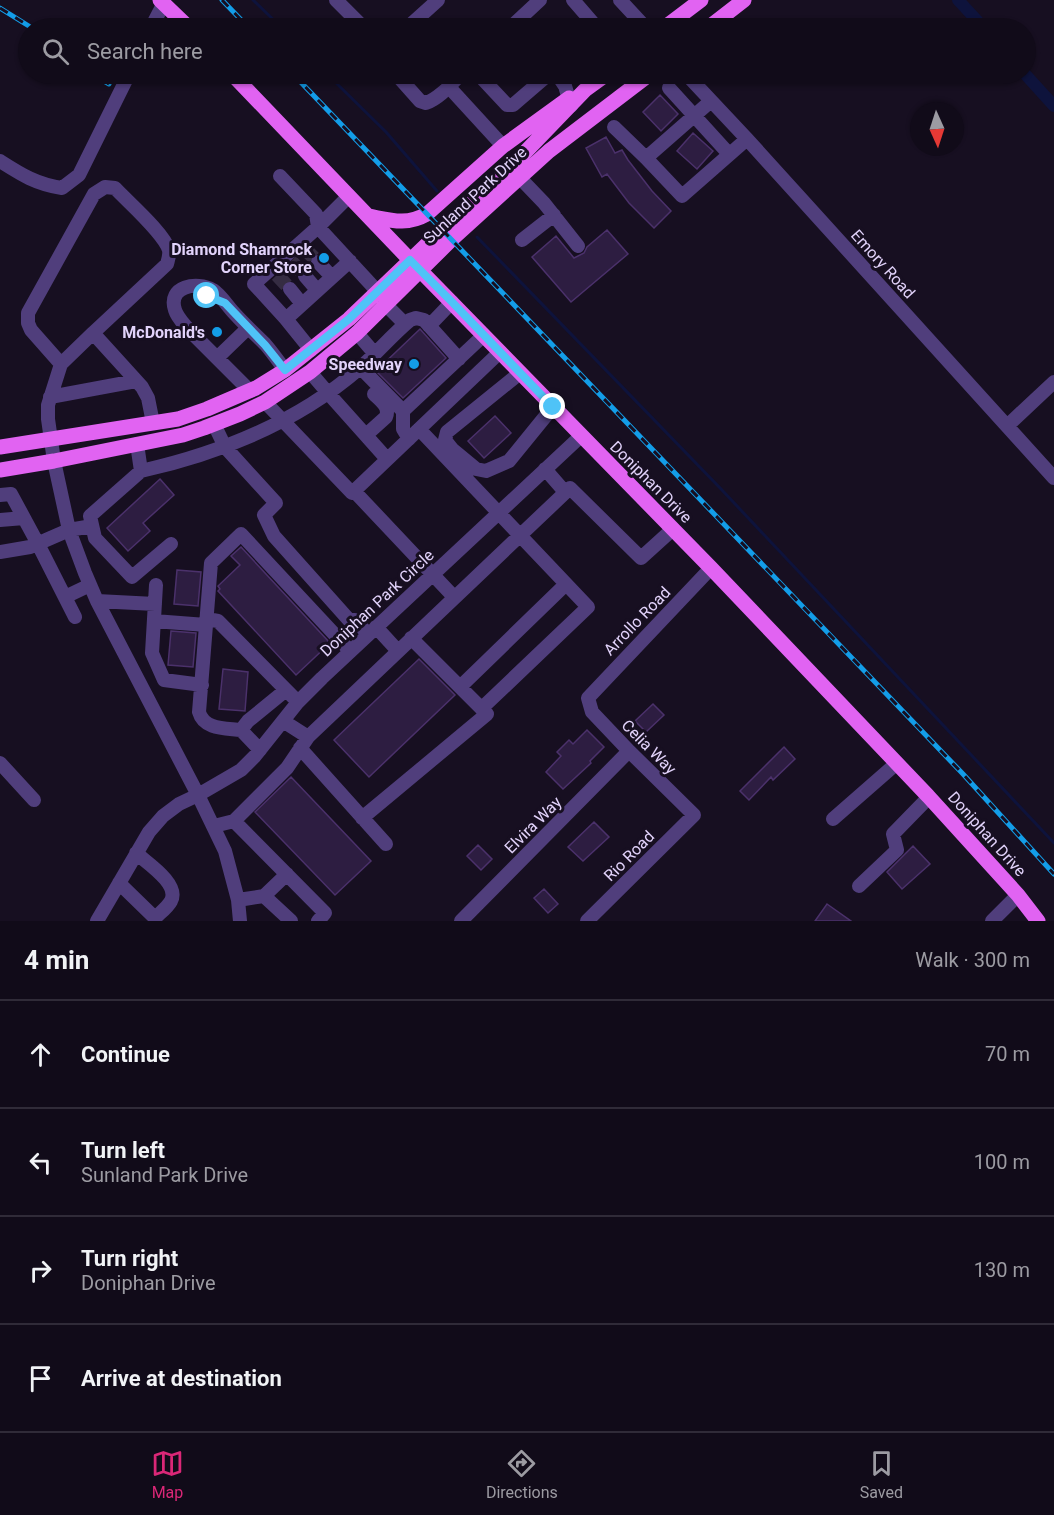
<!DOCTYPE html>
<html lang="en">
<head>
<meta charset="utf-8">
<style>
  body { margin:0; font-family:Roboto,sans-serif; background:#1a1422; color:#f1f3f6 }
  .compass { position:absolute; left:910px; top:102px; width:54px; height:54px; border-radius:50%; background:#110b19; box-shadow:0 2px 4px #0004; rotate:177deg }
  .stop { position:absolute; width:18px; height:18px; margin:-14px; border:4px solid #4fc3f7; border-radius:50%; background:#fff }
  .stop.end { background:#4fc3f7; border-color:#fff; box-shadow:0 2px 6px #0008 }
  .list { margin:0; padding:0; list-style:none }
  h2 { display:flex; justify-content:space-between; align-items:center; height:78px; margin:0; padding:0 24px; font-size:26px }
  h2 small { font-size:20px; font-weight:400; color:#9c9ba2 }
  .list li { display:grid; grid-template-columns:39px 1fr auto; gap:18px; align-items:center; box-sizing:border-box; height:108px; padding:0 24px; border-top:2px solid #302b38 }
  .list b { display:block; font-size:22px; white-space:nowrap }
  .list p { margin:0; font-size:20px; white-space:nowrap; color:#9c9ba2 }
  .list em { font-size:20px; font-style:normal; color:#9c9ba2 }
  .icon { flex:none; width:33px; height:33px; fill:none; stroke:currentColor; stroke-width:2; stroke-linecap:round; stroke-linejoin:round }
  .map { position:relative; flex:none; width:1054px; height:921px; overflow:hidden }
  .search { position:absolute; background:#110b19; box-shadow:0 2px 4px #0004; left:18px; right:18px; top:18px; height:66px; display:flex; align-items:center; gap:15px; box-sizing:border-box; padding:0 21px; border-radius:33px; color:#9c9ba2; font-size:22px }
  .sheet { height:510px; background:#110b19 }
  nav { display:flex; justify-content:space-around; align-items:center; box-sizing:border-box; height:84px; border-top:2px solid #302b38; background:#110b19; font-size:16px; color:#9c9ba2 }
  nav a { display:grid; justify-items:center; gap:3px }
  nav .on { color:#db2777 }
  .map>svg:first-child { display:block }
</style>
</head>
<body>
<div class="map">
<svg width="1054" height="921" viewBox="0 0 1054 921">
  <rect width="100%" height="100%" fill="#170f21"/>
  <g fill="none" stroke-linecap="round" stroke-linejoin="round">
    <!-- stream -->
    <path stroke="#0e133c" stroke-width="3" d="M253 0 282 28
      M327 74 386 132 437 191
      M477 237 721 489 1054 843"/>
    <!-- canal -->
    <path stroke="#0e133c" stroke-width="12" d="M958 0 984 28
      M1025 74 1054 106"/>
  </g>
  <!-- building -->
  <path fill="#2d1d41" stroke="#4b316b" stroke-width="1.5" d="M660 95 678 114 661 131 643 112Z
    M693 133 713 151 697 169 677 151Z
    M606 137 615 153 622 150 628 160 652 191 671 211 654 228 629 203 607 174 602 177 586 148Z
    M607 230 628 254 571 302 532 257 556 236 574 258 584 253 587 247Z
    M420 329 446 358 403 398 376 371Z
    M495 416 511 433 484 458 468 441Z
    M160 479 174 495 143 523 150 531 128 551 107 528Z
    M241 547 330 643 296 675 218 591 220 589 218 586 240 565 231 556Z
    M177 570 201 572 198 606 174 604Z
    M171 631 196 633 193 667 168 665Z
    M419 659 455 695 369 777 334 740Z
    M223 669 248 672 245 711 219 709Z
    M653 704 664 715 646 732 635 721Z
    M587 730 604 747 590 761 591 763 563 789 546 772 561 756 557 752 569 740 573 744Z
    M784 747 795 759 773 780 771 777 749 800 740 791Z
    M291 777 371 861 335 895 255 812Z
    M594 822 609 837 583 861 568 847Z
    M478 845 492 859 481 870 467 856Z
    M913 846 930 864 902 889 887 872Z
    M544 889 558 904 548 913 534 898Z
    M827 904 851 921H815Z"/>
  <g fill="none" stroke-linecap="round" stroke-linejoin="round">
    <!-- minor-tunnel -->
    <path stroke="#352c42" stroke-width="14" stroke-dasharray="14 7" stroke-linecap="butt" d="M304 248 318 262
      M291 261 305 276
      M277 275 290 289"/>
    <!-- minor -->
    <path stroke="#503e7c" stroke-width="14" d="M336 0 364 28
      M573 0 593 23 594 28
      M620 0 646 28
      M151 28 164 3
      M407 28 438 0
      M510 28 540 0
      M396 74 420 101 426 103C440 98 451 84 461 74
      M478 74 507 105H513L549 74
      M557 74 565 86 571 106
      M686 74 747 139 1054 478
      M448 86 503 146
      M669 88 729 154
      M614 127 646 158 711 101
      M646 158 682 196 747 139
      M0 161C22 175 36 184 62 188L79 175 129 74
      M280 176 316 214 318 227
      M520 178 544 203 578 246
      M318 227 349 196
      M522 240 554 215
      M318 262 332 277
      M305 276 317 290
      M290 289 302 304
      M385 304 405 324
      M286 319 350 261
      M429 326 452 302
      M357 333 375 354
      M311 350 286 319 254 284 318 227 378 292
      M218 357 248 328
      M61 364 31 330 28 323V313L94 194 105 187 115 188C128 202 164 233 169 250 170 255 168 260 167 264L93 333
      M360 367 403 411 484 335
      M310 372 328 393 387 459
      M520 373 447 432 445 440 453 450 476 469 486 471 509 461 553 407
      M250 391 188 329C183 323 177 317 175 310 167 286 197 281 213 290 221 295 228 307 235 314 245 325 255 334 265 344 272 352 279 362 285 370
      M50 397 136 381
      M265 402 352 493 500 352
      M403 411V429L409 439
      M153 423 148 398 142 387 93 333 61 364 48 405V419L54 461 69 530 85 573 97 601 198 795 241 770 255 756 298 702 322 678 581 436
      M214 424 225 447 276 503 264 515 274 536 349 620H355L368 634
      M1007 426 1054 382
      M419 429 588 607 482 708
      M366 435 386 417C390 407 381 401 374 394
      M137 444 141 471 90 516 95 538 132 577 171 544
      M545 469 565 492
      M141 471C221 453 298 422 360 368 377 353 392 335 410 320L416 318 424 320 459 359
      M354 491 454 597
      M0 495 11 494 38 544 75 617
      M0 520 24 518
      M0 552 30 547 69 530 92 526
      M156 585 152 653 164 680 202 685
      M65 597 90 585
      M97 601 155 604
      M207 619 218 621 298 702
      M154 621 206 625
      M376 627 398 651
      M460 687 566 584
      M283 721 308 737
      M241 730C226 728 204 730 199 712L211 563 241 534 350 651
      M300 748 386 844
      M260 750 241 730 248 721 286 690
      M0 763 34 800
      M362 818 487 714 411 638
      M833 819 897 763
      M234 821 325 913 318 921
      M214 826 234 821 287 768 308 737 570 488 641 558 673 529
      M119 883 155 918C160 913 168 907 171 901 180 884 147 863 136 853
      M859 886 897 850 893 834 929 797
      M264 896 291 921
      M238 900 264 896 287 874
      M97 921 149 832 163 816 179 804 198 795 225 851 238 900 240 921
      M461 921 629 751
      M587 921 694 815 629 751 592 712 588 698 711 568
      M992 921 1018 895"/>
    <!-- major -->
    <path stroke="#e163f2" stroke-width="15" d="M160 0 189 28
      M664 28 701 0
      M708 28 744 0
      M232 74 410 260 711 568 928 796 1018 895 1038 921
      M368 216C390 220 406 226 427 214L503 146 569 98
      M0 447 178 419 207 409 256 388 285 370 349 319 442 230 507 171 585 90 607 74
      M0 470 54 461 183 435 204 428 240 414 265 402 310 372 357 333 451 240 549 151 650 74"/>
    <defs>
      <path id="rail" d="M222 0 249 28
        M0 8 32 28
        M92 74 109 84
        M293 74 963 774 1054 874"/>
    </defs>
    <!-- rail casing -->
    <use href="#rail" stroke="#139de8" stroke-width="5"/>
    <!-- rail -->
    <use href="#rail" stroke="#170f21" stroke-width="3" stroke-dasharray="9" stroke-linecap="butt"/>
  </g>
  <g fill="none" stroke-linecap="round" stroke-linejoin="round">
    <!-- route -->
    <path stroke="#4fc3f7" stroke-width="8" d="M207 296 225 303 265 345 285 370 349 319 410 260 452 302 553 407"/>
  </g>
  <!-- markers -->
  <g fill="#139de8" stroke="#170f21" stroke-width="2">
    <circle cx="324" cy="258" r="6"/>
    <circle cx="217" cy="332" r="6"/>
    <circle cx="414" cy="364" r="6"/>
  </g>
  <g text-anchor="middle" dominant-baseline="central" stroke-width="6" stroke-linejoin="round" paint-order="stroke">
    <!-- street labels -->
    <g font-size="16" fill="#e2d3fb" stroke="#170f21">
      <text transform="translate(475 195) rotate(-43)">Sunland Park Drive</text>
      <text transform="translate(883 264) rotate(48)">Emory Road</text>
      <text transform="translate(651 482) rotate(45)">Doniphan Drive</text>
      <text transform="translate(377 603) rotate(-43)">Doniphan Park Circle</text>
      <text transform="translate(637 621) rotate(-46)">Arrollo Road</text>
      <text transform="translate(649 747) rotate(45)">Celia Way</text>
      <text transform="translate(533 825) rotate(-45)">Elvira Way</text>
      <text transform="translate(987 834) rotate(48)">Doniphan Drive</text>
      <text transform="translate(629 856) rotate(-45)">Rio Road</text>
    </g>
    <!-- poi labels -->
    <g font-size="16" font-weight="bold" fill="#e2d3fb" stroke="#170f21" text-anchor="end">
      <text x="312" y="249">Diamond Shamrock<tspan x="312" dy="18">Corner Store</tspan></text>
      <text x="205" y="332">McDonald's</text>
      <text x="402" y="364">Speedway</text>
    </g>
  </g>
</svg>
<svg class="compass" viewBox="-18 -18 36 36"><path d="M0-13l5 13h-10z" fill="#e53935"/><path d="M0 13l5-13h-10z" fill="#9c9ba2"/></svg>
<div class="stop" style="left:207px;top:296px"></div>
<div class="stop end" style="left:553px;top:407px"></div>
<div class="search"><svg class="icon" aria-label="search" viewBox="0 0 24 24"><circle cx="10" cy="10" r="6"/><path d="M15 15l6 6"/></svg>Search here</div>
</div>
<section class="sheet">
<h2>4 min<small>Walk · 300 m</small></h2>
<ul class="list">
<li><svg class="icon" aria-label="ahead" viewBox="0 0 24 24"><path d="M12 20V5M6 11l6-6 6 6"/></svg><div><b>Continue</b></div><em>70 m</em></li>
<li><svg class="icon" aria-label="left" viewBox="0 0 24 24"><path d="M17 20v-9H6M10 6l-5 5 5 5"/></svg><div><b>Turn left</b><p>Sunland Park Drive</p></div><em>100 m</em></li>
<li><svg class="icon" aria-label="right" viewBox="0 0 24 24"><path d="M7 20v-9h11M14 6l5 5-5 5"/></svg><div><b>Turn right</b><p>Doniphan Drive</p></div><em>130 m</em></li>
<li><svg class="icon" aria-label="arrive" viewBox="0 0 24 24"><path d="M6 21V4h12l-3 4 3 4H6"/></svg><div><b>Arrive at destination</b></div></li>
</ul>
</section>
<nav>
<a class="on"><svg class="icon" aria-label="map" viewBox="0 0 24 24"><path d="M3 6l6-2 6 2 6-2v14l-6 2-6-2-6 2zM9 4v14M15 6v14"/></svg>Map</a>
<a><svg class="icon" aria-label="directions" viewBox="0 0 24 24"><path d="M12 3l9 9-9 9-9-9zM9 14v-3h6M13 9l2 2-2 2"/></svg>Directions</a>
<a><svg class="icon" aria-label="saved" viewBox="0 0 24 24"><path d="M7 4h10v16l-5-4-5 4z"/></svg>Saved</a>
</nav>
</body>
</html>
